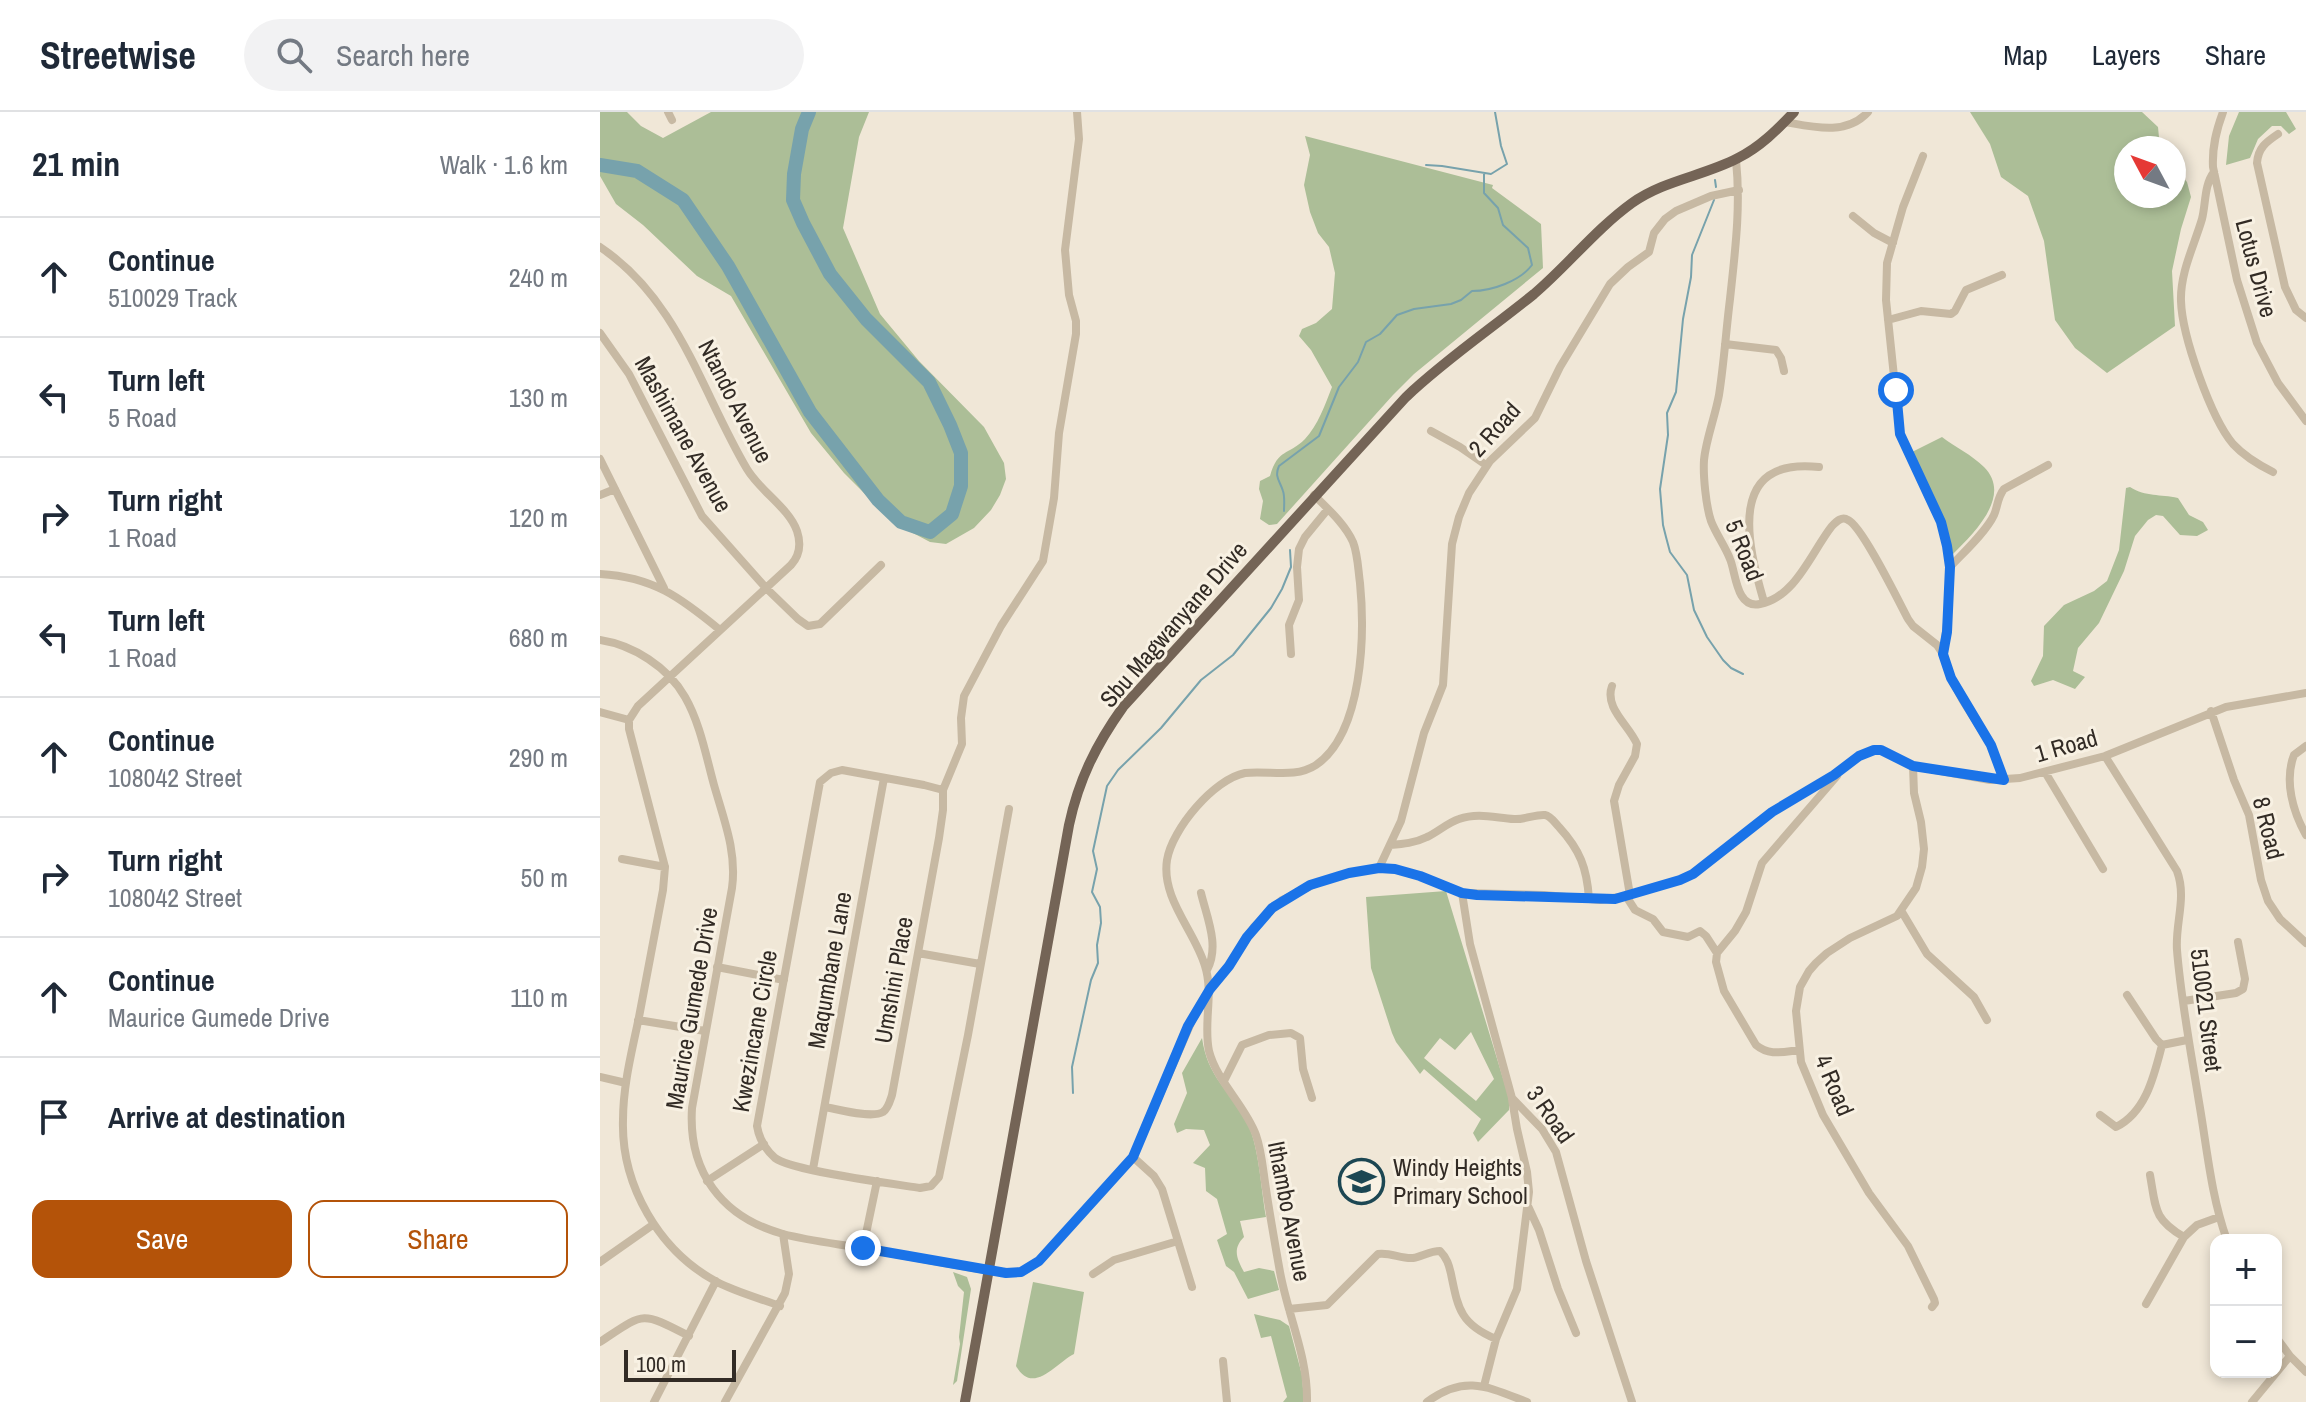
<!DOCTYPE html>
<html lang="en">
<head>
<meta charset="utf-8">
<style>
  body { margin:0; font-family:"Archivo Narrow",sans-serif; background:#f2f2f3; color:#1f2937 }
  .controls { position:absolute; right:24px; bottom:24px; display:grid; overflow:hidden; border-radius:16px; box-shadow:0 4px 12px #0003 }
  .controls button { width:72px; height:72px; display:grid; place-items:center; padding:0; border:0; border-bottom:2px solid #e0e1e3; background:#fff; color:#1f2937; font:40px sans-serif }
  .compass { position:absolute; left:1514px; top:24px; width:72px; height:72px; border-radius:50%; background:#fff; box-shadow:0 4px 12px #0003; rotate:311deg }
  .scale { position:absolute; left:24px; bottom:20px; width:112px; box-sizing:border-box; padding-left:8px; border:4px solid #322b25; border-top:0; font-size:22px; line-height:28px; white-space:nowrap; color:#322b25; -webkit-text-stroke:6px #f8f1e3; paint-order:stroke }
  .stop { position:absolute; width:24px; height:24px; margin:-18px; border:6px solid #1a73e8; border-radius:50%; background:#fff }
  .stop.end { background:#1a73e8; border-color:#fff; box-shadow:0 2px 8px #0008 }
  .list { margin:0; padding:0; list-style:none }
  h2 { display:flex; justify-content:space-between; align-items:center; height:104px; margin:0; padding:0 32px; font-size:34px }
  h2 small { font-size:26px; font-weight:400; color:#747a83 }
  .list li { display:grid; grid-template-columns:52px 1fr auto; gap:24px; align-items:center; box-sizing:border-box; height:120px; padding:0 32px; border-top:2px solid #e0e1e3 }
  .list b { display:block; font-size:30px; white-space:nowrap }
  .list p { margin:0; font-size:26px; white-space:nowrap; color:#747a83 }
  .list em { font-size:26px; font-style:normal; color:#747a83 }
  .actions { display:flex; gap:16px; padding:24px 32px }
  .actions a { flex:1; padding:18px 0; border:2px solid #b45309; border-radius:16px; text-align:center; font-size:28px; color:#b45309 }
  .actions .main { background:#b45309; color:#fff }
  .icon { flex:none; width:44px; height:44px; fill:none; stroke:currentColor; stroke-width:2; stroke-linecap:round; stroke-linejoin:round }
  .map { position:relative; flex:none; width:1706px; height:1290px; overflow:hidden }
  header { display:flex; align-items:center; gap:48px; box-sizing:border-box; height:112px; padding:0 40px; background:#fff; border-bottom:2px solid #e0e1e3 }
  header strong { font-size:38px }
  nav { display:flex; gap:44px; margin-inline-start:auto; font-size:28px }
  .search { width:560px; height:72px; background:#f2f2f3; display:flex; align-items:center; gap:20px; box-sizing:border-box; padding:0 28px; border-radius:44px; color:#747a83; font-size:30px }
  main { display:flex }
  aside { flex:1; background:#fff }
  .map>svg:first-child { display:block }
</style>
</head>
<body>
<header>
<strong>Streetwise</strong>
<div class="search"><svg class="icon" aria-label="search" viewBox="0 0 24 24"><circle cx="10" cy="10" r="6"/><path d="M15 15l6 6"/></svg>Search here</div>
<nav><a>Map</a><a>Layers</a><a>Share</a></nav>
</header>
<main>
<aside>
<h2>21 min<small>Walk · 1.6 km</small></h2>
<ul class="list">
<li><svg class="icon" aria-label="ahead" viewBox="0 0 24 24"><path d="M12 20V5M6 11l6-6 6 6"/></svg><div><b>Continue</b><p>510029 Track</p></div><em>240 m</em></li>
<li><svg class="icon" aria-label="left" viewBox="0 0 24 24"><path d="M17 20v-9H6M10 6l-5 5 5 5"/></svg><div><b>Turn left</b><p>5 Road</p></div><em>130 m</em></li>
<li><svg class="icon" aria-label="right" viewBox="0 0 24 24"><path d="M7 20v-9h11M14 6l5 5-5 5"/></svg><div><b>Turn right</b><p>1 Road</p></div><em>120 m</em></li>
<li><svg class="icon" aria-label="left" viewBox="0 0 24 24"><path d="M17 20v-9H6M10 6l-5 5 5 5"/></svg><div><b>Turn left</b><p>1 Road</p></div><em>680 m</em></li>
<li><svg class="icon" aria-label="ahead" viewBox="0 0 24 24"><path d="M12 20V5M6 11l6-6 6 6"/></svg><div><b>Continue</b><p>108042 Street</p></div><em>290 m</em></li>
<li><svg class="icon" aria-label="right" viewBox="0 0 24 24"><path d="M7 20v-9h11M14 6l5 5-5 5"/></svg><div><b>Turn right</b><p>108042 Street</p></div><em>50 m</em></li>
<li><svg class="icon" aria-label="ahead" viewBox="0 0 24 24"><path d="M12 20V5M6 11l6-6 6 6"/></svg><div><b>Continue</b><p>Maurice Gumede Drive</p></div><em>110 m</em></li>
<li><svg class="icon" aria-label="arrive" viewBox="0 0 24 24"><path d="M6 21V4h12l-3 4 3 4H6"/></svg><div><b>Arrive at destination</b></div></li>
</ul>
<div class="actions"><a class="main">Save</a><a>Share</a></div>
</aside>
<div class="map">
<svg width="1706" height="1290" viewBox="0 0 1706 1290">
  <rect width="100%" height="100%" fill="#f0e7d7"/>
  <!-- green -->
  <path fill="#acbe97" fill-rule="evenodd" d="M0 0H27L41 14 63 26 111 0H269L259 25 243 116 280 202 319 249 384 315 404 351 406 367 400 383 391 398 374 416 346 432 330 430 294 411 244 361 211 321 131 184 97 164 43 113 16 92 0 64Z
    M1370 0H1542L1558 15 1560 36H1526V84H1574V55L1587 70 1591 85 1581 117 1572 159 1575 214 1507 261 1475 236 1455 208 1444 129 1428 84 1401 65 1390 32Z
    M1639 0H1686L1696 17 1689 22 1681 14H1672L1658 27 1650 46 1626 53 1629 24Z
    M705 24 893 73 892 76 941 112 943 156 814 262 793 283 677 412 669 413 660 407 663 389 659 377 660 369 670 364C678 336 688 344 705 327 718 313 725 293 732 275L711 238 699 224 702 217 716 211 732 197 735 161 729 135 718 121 710 100 704 73 710 43Z
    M1342 325C1355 335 1372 343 1384 355 1413 384 1373 422 1353 442L1345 409 1312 340Z
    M1530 375C1546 385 1560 382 1578 386L1589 403 1603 410 1608 418 1597 424 1580 423 1563 404 1556 403 1548 408 1535 424 1524 459 1499 511 1478 536 1473 559 1485 565 1475 577 1453 568 1434 574 1431 569 1443 544 1444 514 1464 493 1494 479 1507 469 1519 438 1526 376Z
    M846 779 909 986V998L878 1030 873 1021 881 1007 824 957 820 962 796 930 792 921 771 856 766 785ZM871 920 894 967 876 989 824 946 840 926 855 938Z
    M602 926C608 966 628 976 646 1008 659 1031 661 1078 666 1105L640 1109 644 1125C632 1137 637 1147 644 1160L659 1156 674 1159 679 1178 648 1187 634 1160 626 1154 617 1128 627 1122 617 1087 606 1079 605 1056 593 1051 610 1033 604 1018 586 1017 577 1021 574 1012 587 981 582 961Z
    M353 1160 367 1165 371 1177 357 1269 353 1273 360 1232 359 1225 364 1180 358 1174Z
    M433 1170 484 1180 474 1242C456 1251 433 1284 416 1254Z
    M654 1202 680 1208 689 1214 702 1263 704 1290H683L687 1285 671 1224 661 1226Z"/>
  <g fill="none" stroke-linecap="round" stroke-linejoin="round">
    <!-- stream -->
    <path stroke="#77a2ac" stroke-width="2" d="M826 53 842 54 891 62 907 52 901 34 895 0
      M1115 68 1116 75
      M1114 88 1092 143 1091 165 1083 207 1076 280 1067 301 1068 323 1060 377 1063 413 1066 425 1070 440 1087 463 1094 498 1107 525 1123 548 1131 556 1143 562
      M684 399C684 393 685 385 683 379 680 369 674 365 679 354L719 324 739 275 758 250 766 230 780 222 797 203 814 197 851 192 861 188 872 179C892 179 920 169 932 153L928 136 903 113 898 96 884 81V62
      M473 981 472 955 491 868 498 851 497 833 501 811 500 795 492 780 497 757 493 739 507 674 518 658 561 616 601 568 633 543 671 496 682 477 691 455 690 438"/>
    <!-- river -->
    <path stroke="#77a2ac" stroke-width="14" d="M0 53 37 59 83 88 128 154 210 300 278 388 301 410 330 420 352 402 361 374V341L350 313 329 270 266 207 230 162 203 111 193 88 194 62 202 17 209 0"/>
    <!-- minor -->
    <path stroke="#c7b9a3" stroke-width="8" d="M68 0 72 8
      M1623 0C1616 19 1612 35 1613 55L1637 168 1657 231 1678 271 1706 309
      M1185 10C1213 15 1246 24 1268 0
      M1678 22C1666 30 1658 36 1657 51L1685 175 1696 198 1706 206
      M1323 44 1303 95 1287 151 1286 188 1300 322 1341 410 1347 434 1350 455 1348 503 1343 542
      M1136 48C1141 95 1135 140 1130 187 1126 219 1124 251 1119 283 1115 305 1106 327 1104 348 1103 364 1106 394 1111 409 1116 422 1125 434 1130 447 1136 461 1136 497 1160 492 1196 485 1212 439 1232 414 1237 409 1242 404 1248 408 1262 414 1299 490 1308 507L1313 514 1337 533 1343 542 1351 566 1362 587 1391 633 1404 668
      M1614 60C1604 73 1606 91 1602 107 1594 134 1580 161 1581 189 1582 224 1611 306 1633 332 1644 344 1659 353 1673 360
      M1253 104 1274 121 1293 131
      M0 135C79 188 101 279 147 357 160 379 189 396 197 419 201 431 200 443 191 453L38 594 29 608V617L65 755 63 778C55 820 47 862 39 905 32 939 23 973 23 1008 21 1073 59 1139 117 1170 136 1180 159 1186 180 1194
      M1288 208 1321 199 1351 202 1355 199 1366 178 1402 163
      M0 221 29 262 102 404 166 476 198 507 208 514 220 512 281 453
      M1125 232 1176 238 1181 246 1184 259
      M831 319 860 335 886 353
      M0 347 64 476
      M0 383 15 377
      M1350 455C1363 441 1386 420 1394 403 1398 394 1397 386 1404 377L1448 353
      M0 462C53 465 80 485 120 518
      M1164 490C1147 432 1126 345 1219 355
      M0 528C33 533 68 555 85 585 100 611 106 644 114 673 124 708 137 740 132 776L92 996C88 1059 121 1105 183 1122 210 1129 239 1132 267 1137 313 1145 359 1155 406 1161L421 1160 439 1149 533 1045 594 904 610 877 629 854 654 815 682 788 717 771 749 761 779 756 795 757 820 764 862 781 944 783 1000 788 1026 784 1080 768 1093 762 1172 700 1234 663 1259 644 1274 638H1281L1313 654 1390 668 1420 666 1505 644 1626 595 1706 581
      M691 542 689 513 699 488 697 455 699 437 705 425 728 397
      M1012 574C1004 596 1029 613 1037 632L1035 644 1019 673 1014 689 1030 783
      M1611 599 1634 668 1649 703 1661 768 1668 789 1680 807 1706 831
      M0 600 29 608
      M1706 634 1694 643C1684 669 1693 700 1706 723
      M1505 644 1577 759C1587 786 1575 811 1577 838 1581 889 1591 940 1599 990 1607 1036 1611 1084 1627 1128
      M1313 654 1314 681 1321 710 1324 737 1322 755 1316 776 1297 804 1250 826 1227 841 1216 851 1209 859 1200 875 1196 899 1201 950 1223 1003 1269 1081 1308 1134 1334 1187 1335 1191 1332 1195
      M1445 660 1503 757
      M343 678 324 673 242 658 231 661 220 670 157 1014C159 1026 166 1038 175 1046 192 1059 294 1072 320 1076L331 1074 339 1065 368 923 409 697
      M790 733C803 732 815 731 827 725 838 720 847 711 859 707 878 700 896 706 914 707 924 708 936 702 945 703 951 704 955 711 959 715 980 738 987 756 989 787
      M22 747 65 755
      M779 756 801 709 824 621 843 573 852 432 859 405 869 381 890 349 935 306 960 255 1010 172 1028 155 1049 140 1054 121 1065 107 1076 99 1111 84 1139 78
      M601 781C607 806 620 834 607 858
      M862 781 870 832 912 986 942 1017 956 1040 986 1149 1032 1290
      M1026 784 1035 798 1053 807 1063 820 1088 825 1100 819 1106 824 1117 841
      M1302 800 1327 842 1374 885 1387 908
      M318 841 380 852
      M117 855 184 868
      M1527 883 1556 927 1562 933
      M1584 889 1636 881 1643 877 1645 867 1638 830
      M38 908 105 919
      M1199 938C1182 940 1169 944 1156 933L1124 879 1116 850 1117 841 1135 819 1146 800 1162 751 1237 664
      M0 965 26 971
      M624 969 642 933 669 923 691 921 700 926 703 957 712 986
      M225 995C237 997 272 1007 283 1000 288 997 290 989 292 983L339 726 343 698V678L362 632 361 606 364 584 401 514 443 449 454 386 459 321 476 222V209L469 183 465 138 479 27 477 0
      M1500 1003 1516 1015C1546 1000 1554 964 1562 933L1587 928
      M533 1045 554 1064 562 1077 592 1175
      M213 1057 284 666
      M1550 1063C1556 1096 1553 1107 1584 1125
      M107 1069 164 1032
      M927 1092 939 1118 958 1177 976 1221
      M263 1136 277 1069
      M0 1150 54 1112
      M493 1162 514 1148 578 1129
      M1546 1192 1584 1125 1597 1113 1619 1105
      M689 1197 727 1193 778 1142C790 1140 801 1147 813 1146 823 1144 830 1139 840 1139 847 1146 849 1153 851 1162 858 1196 860 1212 896 1227
      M1676 1225 1690 1244 1706 1260
      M0 1230C45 1200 40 1199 89 1224
      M623 1249 627 1290
      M884 1274 896 1227 917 1177 929 1080 927 1060 917 1017 912 987
      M54 1290 116 1169
      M125 1290 185 1181 189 1162 183 1122
      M707 1290C708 1245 688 1204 680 1160 675 1132 670 1104 666 1077 663 1059 662 1040 656 1023 645 993 617 970 609 939 603 911 614 882 605 854 595 819 561 787 567 748 572 717 614 667 645 661 668 658 695 667 716 653 763 621 765 522 760 471 758 457 758 443 753 430 745 412 728 397 714 383
      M827 1290C865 1262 888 1275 927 1290
      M1652 1290 1690 1244"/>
    <!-- major -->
    <path stroke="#746456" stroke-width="10" d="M365 1290 469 713C479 667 496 633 523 595L806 285C846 247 891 217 934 182 968 153 996 117 1032 91 1064 68 1104 64 1138 46 1160 35 1177 18 1194 0"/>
  </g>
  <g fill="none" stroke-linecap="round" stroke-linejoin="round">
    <!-- route -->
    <path stroke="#1a73e8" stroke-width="10" d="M263 1136 406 1161 421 1160 439 1149 533 1045 588 914 610 877 629 854 647 825 672 796 710 773 749 761 779 756 795 757 820 764 862 781 877 783 1015 787 1080 768 1093 762 1172 700 1234 663 1259 644 1274 638H1281L1313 654 1404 668 1391 633 1351 566 1343 542 1347 520 1350 455 1347 434 1341 410 1300 322 1296 278"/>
  </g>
  <!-- icons -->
  <defs>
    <symbol id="school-ring" viewBox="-11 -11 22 22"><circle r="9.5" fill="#f8f1e3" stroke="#1c4753" stroke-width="1.5"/><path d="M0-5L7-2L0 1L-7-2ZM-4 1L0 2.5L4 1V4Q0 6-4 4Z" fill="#1c4753"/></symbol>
  </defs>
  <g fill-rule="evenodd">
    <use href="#school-ring" x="736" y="1044" width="51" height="51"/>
  </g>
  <g text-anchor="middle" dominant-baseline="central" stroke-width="6" stroke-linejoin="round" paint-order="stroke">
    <!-- street labels -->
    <g font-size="24" fill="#322b25" stroke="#f8f1e3">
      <text transform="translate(1657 156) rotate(75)">Lotus Drive</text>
      <text transform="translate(136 289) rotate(63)">Ntando Avenue</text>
      <text transform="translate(894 317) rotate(-48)">2 Road</text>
      <text transform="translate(84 322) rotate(61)">Mashimane Avenue</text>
      <text transform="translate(1145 438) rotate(68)">5 Road</text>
      <text transform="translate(573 512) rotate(-49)">Sbu Magwanyane Drive</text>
      <text transform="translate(1466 633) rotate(-16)">1 Road</text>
      <text transform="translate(1669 716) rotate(76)">8 Road</text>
      <text transform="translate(229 858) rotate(-80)">Maqumbane Lane</text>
      <text transform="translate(293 868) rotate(-80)">Umshini Place</text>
      <text transform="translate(91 896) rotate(-80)">Maurice Gumede Drive</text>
      <text transform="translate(1607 898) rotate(83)">510021 Street</text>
      <text transform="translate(154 919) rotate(-80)">Kwezincane Circle</text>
      <text transform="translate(1235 973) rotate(67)">4 Road</text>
      <text transform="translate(951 1002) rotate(55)">3 Road</text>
      <text transform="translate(690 1099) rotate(79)">Ithambo Avenue</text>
    </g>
    <!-- poi labels -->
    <g font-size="24" fill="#322b25" stroke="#f8f1e3" text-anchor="start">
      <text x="793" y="1055">Windy Heights<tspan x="793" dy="28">Primary School</tspan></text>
    </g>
  </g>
</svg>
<div class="controls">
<button>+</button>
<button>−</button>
</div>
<svg class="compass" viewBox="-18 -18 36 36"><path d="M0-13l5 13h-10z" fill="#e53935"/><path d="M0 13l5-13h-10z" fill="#747a83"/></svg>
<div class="scale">100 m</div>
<div class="stop" style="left:1296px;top:278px"></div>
<div class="stop end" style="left:263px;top:1136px"></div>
</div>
</main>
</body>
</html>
